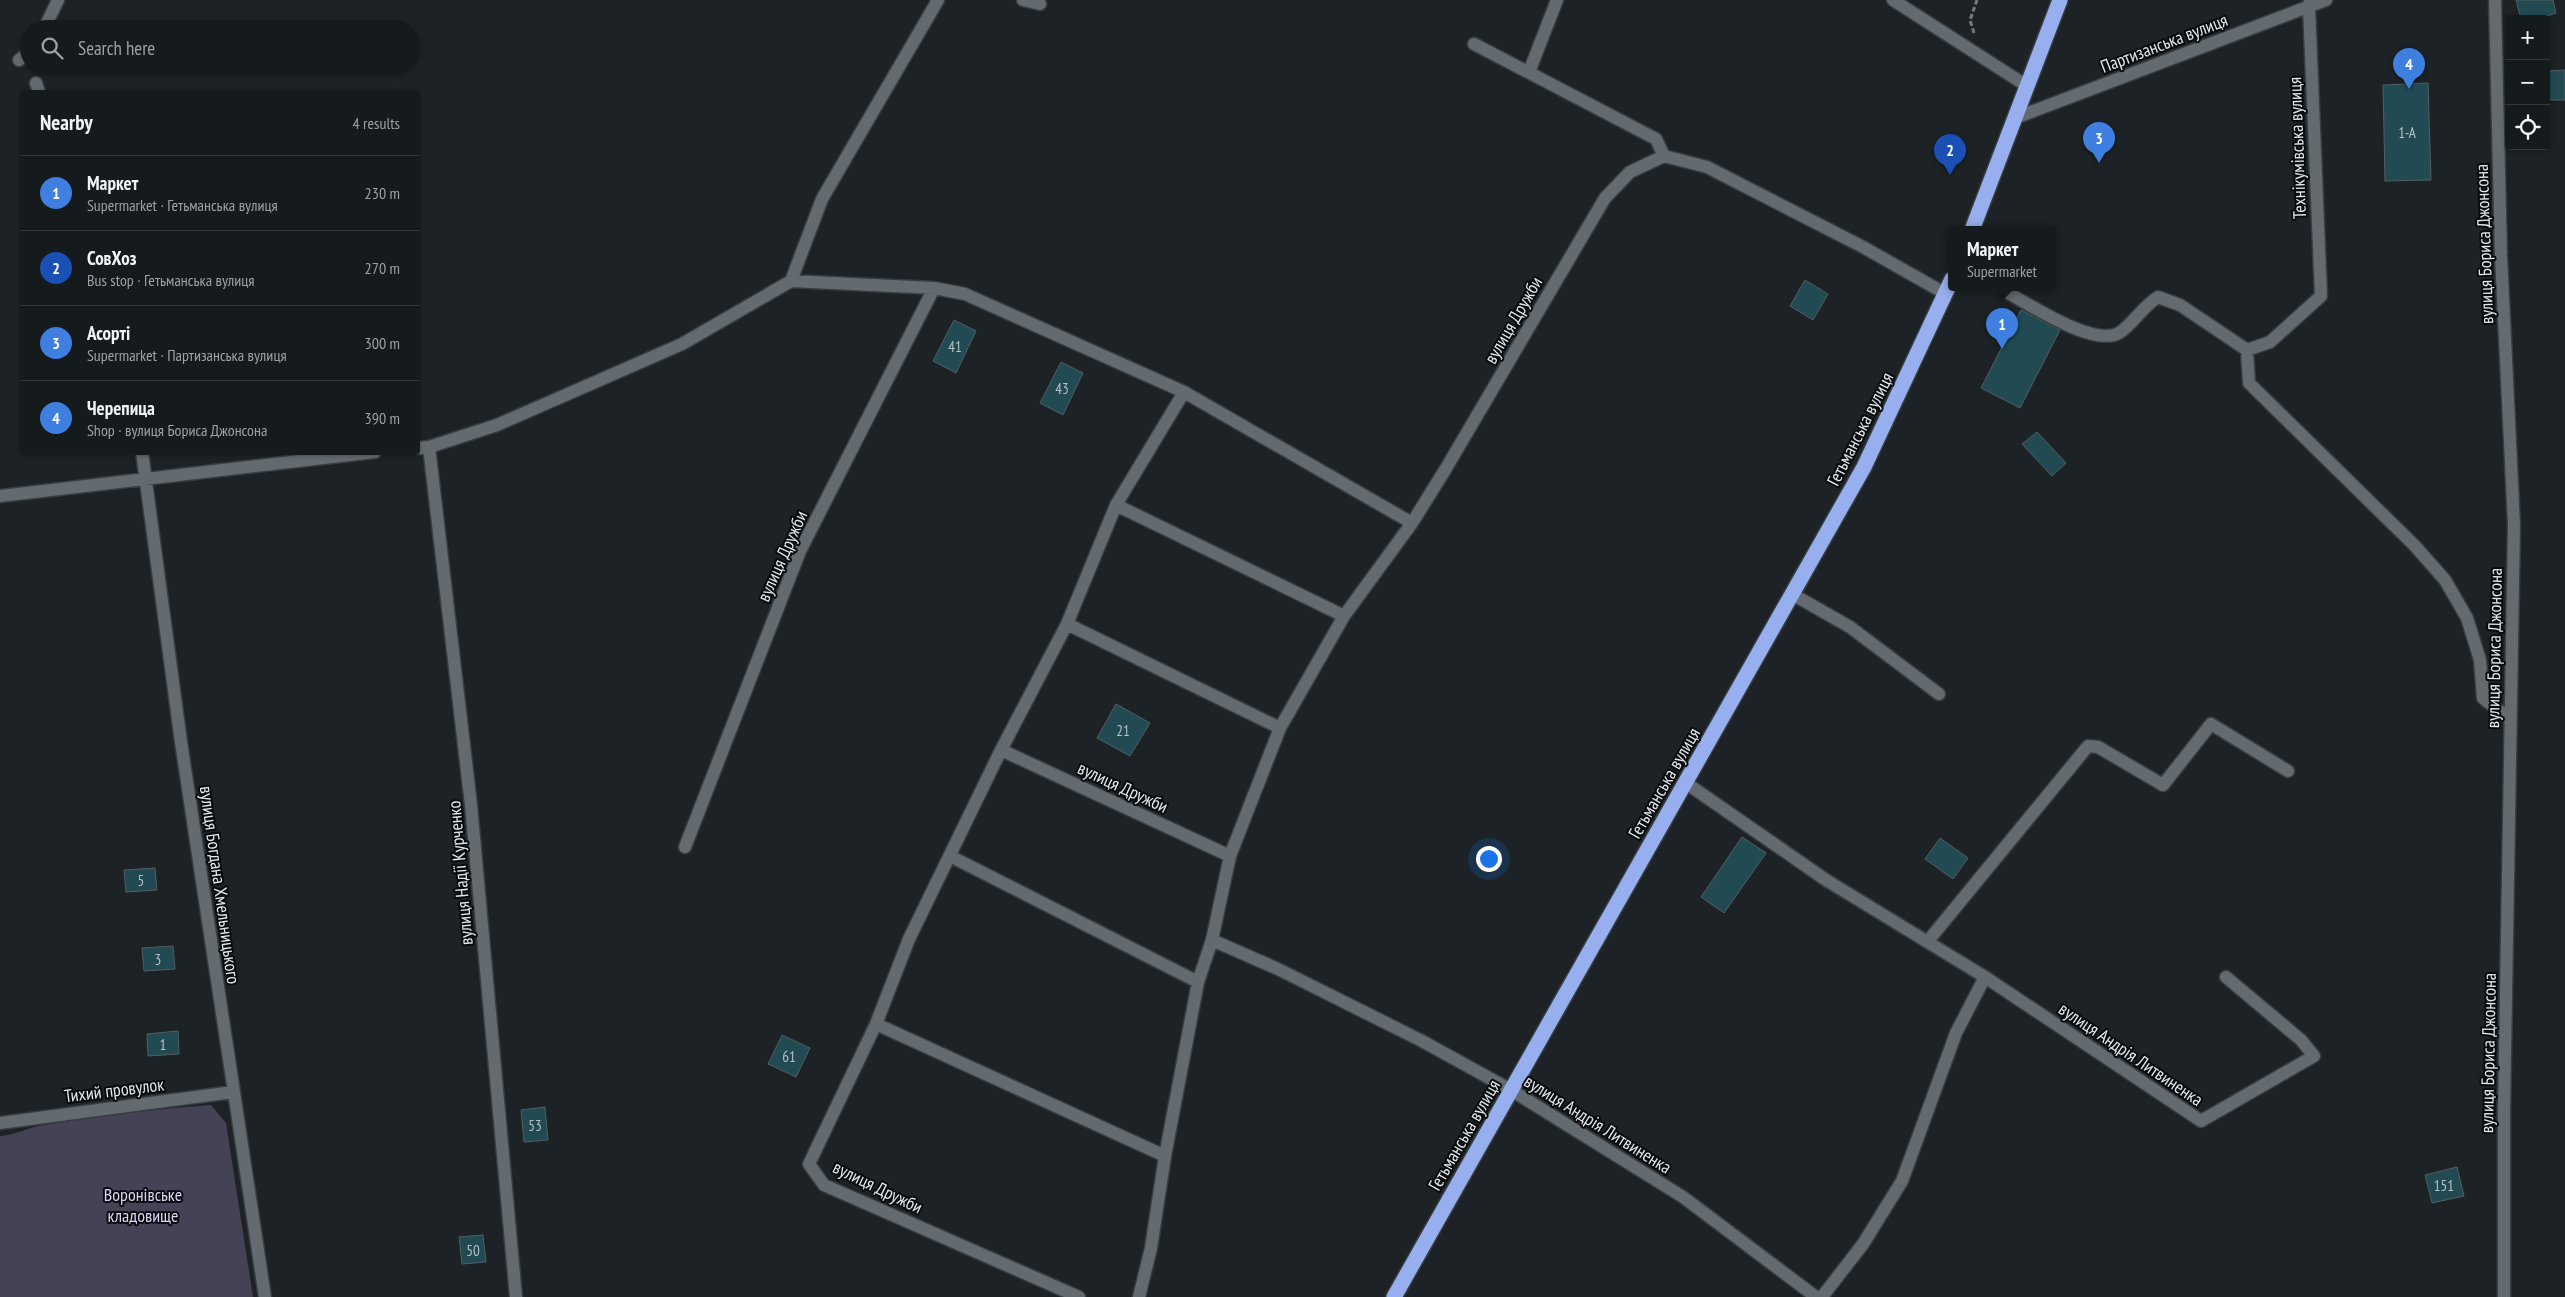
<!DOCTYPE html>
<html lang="en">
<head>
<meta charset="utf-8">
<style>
  body { margin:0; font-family:"PT Sans Narrow",sans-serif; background:#222729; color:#f1f3f6 }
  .controls { position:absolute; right:15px; top:15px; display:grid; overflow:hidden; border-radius:5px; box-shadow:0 1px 4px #0004 }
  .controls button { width:45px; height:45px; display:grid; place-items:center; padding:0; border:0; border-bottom:1px solid #34383b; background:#151a1c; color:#f1f3f6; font:25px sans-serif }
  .you { position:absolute; left:1488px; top:858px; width:18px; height:18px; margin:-12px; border:4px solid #fff; border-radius:50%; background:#1a73e8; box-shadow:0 0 0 8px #1a73e833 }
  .badge { display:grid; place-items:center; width:32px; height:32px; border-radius:50%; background:#b45309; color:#fff; font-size:16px; font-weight:700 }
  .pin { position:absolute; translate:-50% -41px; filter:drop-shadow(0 1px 2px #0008) }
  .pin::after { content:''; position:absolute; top:26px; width:18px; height:15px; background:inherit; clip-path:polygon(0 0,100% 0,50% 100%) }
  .popup { position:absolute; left:1948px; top:226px; width:108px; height:65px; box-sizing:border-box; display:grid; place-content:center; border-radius:5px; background:#151a1c; filter:drop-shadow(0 1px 4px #0005); font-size:16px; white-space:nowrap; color:#9da1a3 }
  .popup b { font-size:19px; color:#f1f3f6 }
  .popup::after { content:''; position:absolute; left:50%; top:100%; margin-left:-10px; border:10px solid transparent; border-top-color:#151a1c }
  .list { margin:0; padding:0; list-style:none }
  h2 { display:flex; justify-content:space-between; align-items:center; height:65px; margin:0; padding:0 20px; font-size:21px }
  h2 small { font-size:16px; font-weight:400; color:#9da1a3 }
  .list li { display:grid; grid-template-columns:32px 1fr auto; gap:15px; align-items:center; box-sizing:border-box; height:75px; padding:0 20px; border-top:1px solid #34383b }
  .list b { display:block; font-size:19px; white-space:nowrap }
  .list p { margin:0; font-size:16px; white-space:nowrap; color:#9da1a3 }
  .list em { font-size:16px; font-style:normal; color:#9da1a3 }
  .icon { flex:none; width:28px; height:28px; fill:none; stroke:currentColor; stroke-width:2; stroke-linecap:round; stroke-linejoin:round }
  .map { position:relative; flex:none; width:2565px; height:1297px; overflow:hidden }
  .search { position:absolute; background:#151a1c; box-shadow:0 1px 4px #0004; left:20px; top:20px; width:400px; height:55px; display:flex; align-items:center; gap:12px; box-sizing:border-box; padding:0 18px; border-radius:28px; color:#9da1a3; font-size:19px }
  .panel { position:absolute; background:#151a1c; box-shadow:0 1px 4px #0004; left:20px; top:90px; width:400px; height:365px; border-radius:5px }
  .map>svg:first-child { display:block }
</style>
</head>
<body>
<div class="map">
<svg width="2565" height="1297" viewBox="0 0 2565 1297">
  <rect width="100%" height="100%" fill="#1c2226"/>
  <!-- green -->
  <path fill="#464256" d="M211 1105 226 1123 253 1297H0V1136C16 1135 29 1127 44 1125 100 1116 155 1109 211 1105Z"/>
  <!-- building -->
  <path fill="#214a53" stroke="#555e61" d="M2516 0H2553L2556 13 2537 19H2521Z
    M2565 70V100H2546V71Z
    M2428 83 2431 180 2385 181 2383 85Z
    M1805 280 1828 294 1813 320 1790 306Z
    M2021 310 2060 330 2020 408 1981 388Z
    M954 320 976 331 956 373 933 361Z
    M1061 362 1083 373 1063 415 1040 403Z
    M2037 432 2066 463 2052 476 2022 444Z
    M1116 704 1150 723 1130 756 1097 738Z
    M1742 837 1766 853 1724 913 1701 897Z
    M1940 838 1968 858 1953 879 1925 859Z
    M155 868 157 890 126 892 124 870Z
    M173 946 175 969 144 971 142 948Z
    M178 1031 179 1054 148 1056 147 1034Z
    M782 1035 810 1048 796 1077 768 1064Z
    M545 1107 548 1140 524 1142 521 1110Z
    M2457 1167 2464 1196 2432 1203 2425 1175Z
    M483 1235 486 1262 462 1264 459 1237Z"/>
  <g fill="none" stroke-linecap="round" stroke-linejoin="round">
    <defs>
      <path id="minor" d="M1023 0 1040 4
        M1893 0 2027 86
        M2495 0 2501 256 2514 525 2504 1112V1297
        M44 29 58 0
        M1474 44 1656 139 1664 156 1707 167 1863 247 1946 294
        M19 60 29 52
        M1529 72 1557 0
        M36 83 39 92
        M2015 118 2326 0
        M791 281 822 199 938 0
        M1999 288C2025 301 2092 348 2119 333 2133 324 2142 307 2158 297L2180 305 2247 350 2270 342 2321 296 2309 7 2310 0
        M2247 350 2249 383 2415 546 2445 580 2467 618 2480 660 2483 698 2511 720
        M429 447 471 805 516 1297
        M418 448 429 447 497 425 682 344 791 281 934 288 965 294 1184 392 1412 523
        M142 452 181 742 265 1297
        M0 496 375 452
        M1116 505 1344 616
        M1792 594 1850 627 1939 694
        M1067 624 1280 728
        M1001 750 1230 856
        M1686 783 1826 880 1985 977 2201 1121 2314 1056 2301 1040 2226 977
        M685 847 800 551 934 288
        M950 856 1198 982
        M1212 940 1278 969 1422 1041 1511 1090 1683 1197 1816 1297
        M1928 941 2088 746 2098 747 2163 785 2211 724 2288 771
        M876 1024 1165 1156
        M0 1123 233 1092
        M1079 1297 824 1185 809 1164 876 1024 909 939 1001 750 1067 624 1116 505 1184 392
        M1139 1297 1151 1248 1165 1156 1198 982 1212 940 1230 856 1280 728 1344 616 1412 523 1445 470 1605 198 1630 172 1664 156
        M1822 1297 1863 1244 1902 1181 1956 1033 1985 977"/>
      <path id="highway" d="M1972 230 2060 0
        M1394 1297 1864 467 1952 279"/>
    </defs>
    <!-- minor casing -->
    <use href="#minor" stroke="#373c3f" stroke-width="15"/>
    <!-- highway casing -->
    <use href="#highway" stroke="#373c3f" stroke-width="18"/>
    <!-- path -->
    <path stroke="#74797c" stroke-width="3" stroke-dasharray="5 2.5" stroke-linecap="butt" d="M1974 33 1970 20 1977 0"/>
    <!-- minor -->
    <use href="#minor" stroke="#636a70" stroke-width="12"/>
    <!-- highway -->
    <use href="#highway" stroke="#97afee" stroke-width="15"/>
  </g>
  <g text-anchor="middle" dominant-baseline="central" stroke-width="4" stroke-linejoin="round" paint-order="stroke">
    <!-- number labels -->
    <g font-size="15" fill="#b3c0c5">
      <text x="2407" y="132">1-А</text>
      <text x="955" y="346">41</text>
      <text x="1062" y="388">43</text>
      <text x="1123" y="730">21</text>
      <text x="141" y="880">5</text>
      <text x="158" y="959">3</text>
      <text x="163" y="1044">1</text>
      <text x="789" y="1056">61</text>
      <text x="535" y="1125">53</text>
      <text x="2444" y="1185">151</text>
      <text x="473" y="1250">50</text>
    </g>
    <!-- street labels -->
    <g font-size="18" fill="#e4e8eb" stroke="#080b0d">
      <text transform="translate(2164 43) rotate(-21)">Партизанська вулиця</text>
      <text transform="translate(2297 148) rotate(-92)">Технікумівська вулиця</text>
      <text transform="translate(2484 244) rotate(-92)">вулиця Бориса Джонсона</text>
      <text transform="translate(1513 320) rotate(-60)">вулиця Дружби</text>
      <text transform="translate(1860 429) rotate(-63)">Гетьманська вулиця</text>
      <text transform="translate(782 556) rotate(-66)">вулиця Дружби</text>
      <text transform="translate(2494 648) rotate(-89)">вулиця Бориса Джонсона</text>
      <text transform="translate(1664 783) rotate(-60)">Гетьманська вулиця</text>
      <text transform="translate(1123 787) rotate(25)">вулиця Дружби</text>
      <text transform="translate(460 873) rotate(-95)">вулиця Надії Курченко</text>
      <text transform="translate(220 885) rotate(82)">вулиця Богдана Хмельницького</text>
      <text transform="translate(2488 1053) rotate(-89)">вулиця Бориса Джонсона</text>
      <text transform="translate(2131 1054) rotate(34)">вулиця Андрія Литвиненка</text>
      <text transform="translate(114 1090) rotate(-7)">Тихий провулок</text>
      <text transform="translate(1598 1124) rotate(32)">вулиця Андрія Литвиненка</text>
      <text transform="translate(1464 1135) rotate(-60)">Гетьманська вулиця</text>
      <text transform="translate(878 1187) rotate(26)">вулиця Дружби</text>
    </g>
    <!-- park labels -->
    <g font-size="18" fill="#dcd5f7" stroke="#080b0d">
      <text x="143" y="1194">Воронівське<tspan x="143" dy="21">кладовище</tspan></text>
    </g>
  </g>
</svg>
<div class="controls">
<button>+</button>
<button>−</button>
<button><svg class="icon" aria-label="locate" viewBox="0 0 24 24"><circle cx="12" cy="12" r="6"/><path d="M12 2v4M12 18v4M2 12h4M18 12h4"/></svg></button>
</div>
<div class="you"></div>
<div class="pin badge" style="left:2002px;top:349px;background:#3f7fe0">1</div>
<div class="popup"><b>Маркет</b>Supermarket</div>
<div class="pin badge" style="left:1950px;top:175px;background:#1a4fb4">2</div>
<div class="pin badge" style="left:2099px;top:163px;background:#3f7fe0">3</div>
<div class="pin badge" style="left:2409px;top:89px;background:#3f7fe0">4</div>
<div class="search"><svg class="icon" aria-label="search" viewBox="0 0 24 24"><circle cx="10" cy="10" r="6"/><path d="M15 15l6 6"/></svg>Search here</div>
<section class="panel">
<h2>Nearby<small>4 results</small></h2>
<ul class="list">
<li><span class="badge" style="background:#3f7fe0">1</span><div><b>Маркет</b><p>Supermarket · Гетьманська вулиця</p></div><em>230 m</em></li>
<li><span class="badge" style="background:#1a4fb4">2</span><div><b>СовХоз</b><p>Bus stop · Гетьманська вулиця</p></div><em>270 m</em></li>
<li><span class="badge" style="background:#3f7fe0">3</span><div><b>Асорті</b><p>Supermarket · Партизанська вулиця</p></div><em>300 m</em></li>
<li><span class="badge" style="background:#3f7fe0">4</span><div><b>Черепица</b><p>Shop · вулиця Бориса Джонсона</p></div><em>390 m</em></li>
</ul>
</section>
</div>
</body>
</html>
